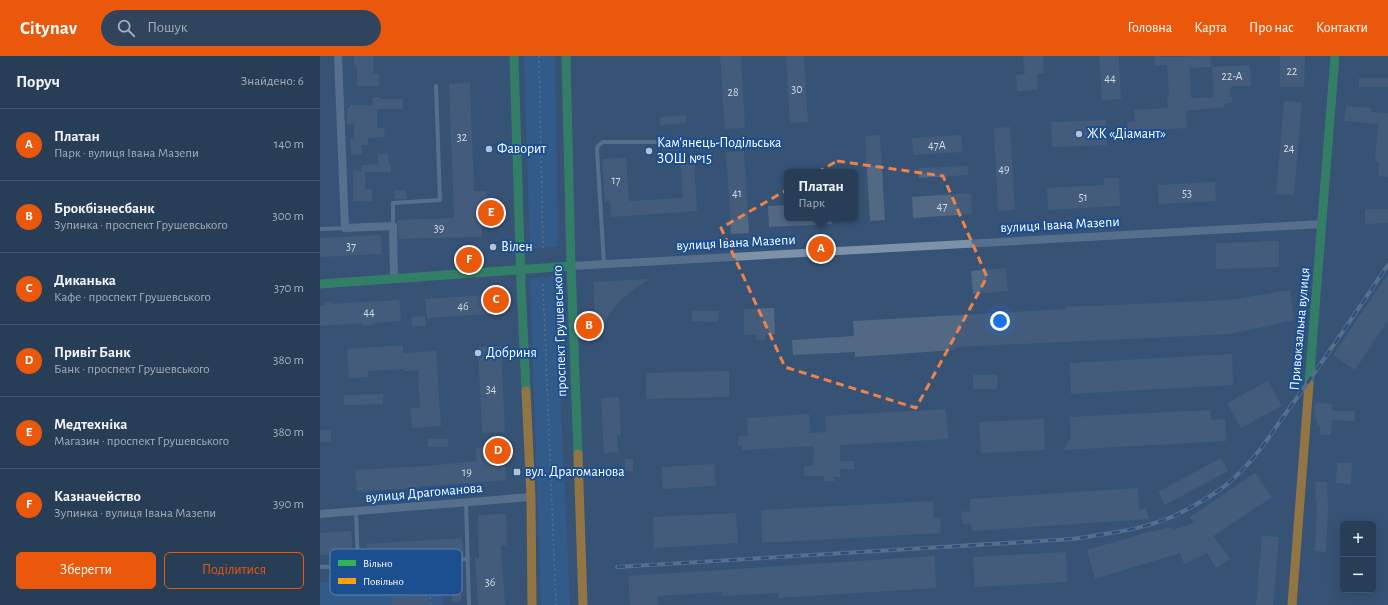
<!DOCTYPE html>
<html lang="uk">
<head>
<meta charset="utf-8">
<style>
  body { margin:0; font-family:"Alegreya Sans",sans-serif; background:#30455d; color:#f1f3f6 }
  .controls { position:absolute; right:12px; bottom:12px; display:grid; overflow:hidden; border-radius:6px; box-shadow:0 4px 16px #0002 }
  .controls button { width:36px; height:36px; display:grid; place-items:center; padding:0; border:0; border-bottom:1px solid #44576d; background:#283e57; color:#f1f3f6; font:20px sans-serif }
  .you { position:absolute; left:680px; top:265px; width:14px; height:14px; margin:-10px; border:3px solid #fff; border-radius:50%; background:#1a73e8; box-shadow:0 0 0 6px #1a73e833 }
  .badge { display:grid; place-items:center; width:26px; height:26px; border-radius:50%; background:#ea580c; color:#fff; font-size:13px; font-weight:700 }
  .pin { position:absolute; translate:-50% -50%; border:2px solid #fff; box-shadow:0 1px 4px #0006 }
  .popup { position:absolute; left:464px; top:113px; width:74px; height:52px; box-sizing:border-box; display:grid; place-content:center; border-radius:6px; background:#283e57; filter:drop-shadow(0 1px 3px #0005); font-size:13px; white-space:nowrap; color:#a5aeba }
  .popup b { font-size:15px; color:#f1f3f6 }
  .popup::after { content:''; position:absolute; left:50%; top:100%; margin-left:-8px; border:8px solid transparent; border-top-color:#283e57 }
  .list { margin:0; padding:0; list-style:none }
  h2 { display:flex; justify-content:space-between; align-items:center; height:52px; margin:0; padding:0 16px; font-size:17px }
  h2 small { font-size:13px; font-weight:400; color:#a5aeba }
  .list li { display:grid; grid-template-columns:26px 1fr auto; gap:12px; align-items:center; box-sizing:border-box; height:72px; padding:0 16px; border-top:1px solid #44576d }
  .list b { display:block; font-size:15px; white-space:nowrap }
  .list p { margin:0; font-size:13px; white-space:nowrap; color:#a5aeba }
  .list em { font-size:13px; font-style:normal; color:#a5aeba }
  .actions { display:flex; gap:8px; padding:12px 16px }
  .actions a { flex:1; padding:9px 0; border:1px solid #ea580c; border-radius:6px; text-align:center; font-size:14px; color:#ea580c }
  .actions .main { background:#ea580c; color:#fff }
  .icon { flex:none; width:22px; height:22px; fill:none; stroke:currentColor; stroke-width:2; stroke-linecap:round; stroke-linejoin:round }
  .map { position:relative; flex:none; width:1068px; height:549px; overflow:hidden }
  header { display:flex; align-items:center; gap:24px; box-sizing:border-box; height:56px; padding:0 20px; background:#ea580c; color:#fff }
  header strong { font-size:19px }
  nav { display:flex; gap:22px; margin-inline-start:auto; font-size:14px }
  .search { width:280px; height:36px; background:#30455d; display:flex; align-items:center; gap:10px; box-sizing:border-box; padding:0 14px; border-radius:22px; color:#a5aeba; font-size:15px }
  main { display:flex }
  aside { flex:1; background:#283e57 }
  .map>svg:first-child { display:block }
</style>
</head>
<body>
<header>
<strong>Citynav</strong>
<div class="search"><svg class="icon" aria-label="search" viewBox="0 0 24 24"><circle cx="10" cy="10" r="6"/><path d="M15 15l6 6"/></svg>Пошук</div>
<nav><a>Головна</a><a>Карта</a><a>Про нас</a><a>Контакти</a></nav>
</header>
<main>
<aside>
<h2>Поруч<small>Знайдено: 6</small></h2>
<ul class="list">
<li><span class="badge">A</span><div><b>Платан</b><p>Парк · вулиця Івана Мазепи</p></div><em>140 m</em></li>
<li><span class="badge">B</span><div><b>Брокбізнесбанк</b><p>Зупинка · проспект Грушевського</p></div><em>300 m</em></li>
<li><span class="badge">C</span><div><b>Диканька</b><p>Кафе · проспект Грушевського</p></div><em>370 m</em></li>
<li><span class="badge">D</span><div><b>Привіт Банк</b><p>Банк · проспект Грушевського</p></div><em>380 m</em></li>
<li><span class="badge">E</span><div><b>Медтехніка</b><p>Магазин · проспект Грушевського</p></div><em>380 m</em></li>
<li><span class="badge">F</span><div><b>Казначейство</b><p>Зупинка · вулиця Івана Мазепи</p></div><em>390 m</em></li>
</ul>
<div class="actions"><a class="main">Зберегти</a><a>Поділитися</a></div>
</aside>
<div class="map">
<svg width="1068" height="549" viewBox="0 0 1068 549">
  <rect width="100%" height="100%" fill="#365274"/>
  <!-- green -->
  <path fill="#2f66a5" d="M204 0H235L238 191 210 192Z
    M235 221 250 549H221L210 222Z
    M122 522 123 549H0V526Z"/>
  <!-- building -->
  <path fill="#526984" d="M34 0H53V18H59V30H37V9H34Z
    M400 0H421L425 72 405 73Z
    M466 0H484L488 66 470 67Z
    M703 0H723L724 17 717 18 718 34 697 35 696 19 705 18Z
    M779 0H799L801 43 782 44Z
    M834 0H841V1L890 0 891 11 870 12 871 42 894 41 892 11 930 9 931 30H911L910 40 912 41V47L904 48V51L866 55 867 72 815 75 816 82H808L807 66H815L814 54 848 52 847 39H849L847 9 835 10Z
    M960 0H985L984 31H960Z
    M1039 22H1068V31H1039Z
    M150 27 154 135H166L167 140 163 144 167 147 161 154 162 181 79 183 77 164 134 162 129 28Z
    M52 41H61V43H83V53H57V72H64L65 81 48 82V89H41L42 98 31 99 30 83H34V68H27V52H30V49H53Z
    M964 45 982 46 974 139 956 138Z
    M1026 50 1052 52 1051 56 1068 57V121L1059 120V106L1055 105 1058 68 1024 65Z
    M366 59V67L340 69V61Z
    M786 64 787 89 732 91 731 66Z
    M690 71 695 154 678 155 674 72Z
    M560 79 565 164 550 165 545 80Z
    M641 79 642 96 593 99 592 82Z
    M424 95 429 177 411 178 406 96Z
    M58 98H68L69 109H71V116H45V133H52V145H33V114L42 115V109L58 108Z
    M306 102 309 145 363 142 360 106 374 105 377 155 291 161 290 145H285L282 103Z
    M648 110V119L599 122 598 112Z
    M784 122H799L800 150 728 154 727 132 784 129Z
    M895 126 896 145 839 148 838 129Z
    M74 134H86L87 143H75Z
    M651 137 652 158 593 162 592 141Z
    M467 149V162H511L512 168 449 171 448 150Z
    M1045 153H1068V167L1045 168Z
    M61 179 62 198 0 201V182Z
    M942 185H959V211L896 213V187L942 186Z
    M686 212 688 235 653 238 651 215Z
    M1068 218V264L1035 314 1013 299Z
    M330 223 314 233 299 246 290 257 281 273H276L273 226Z
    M970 234 974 264 911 278 635 291V294L535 301V296L473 299 472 284 534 280 533 265 746 253V251L910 244Z
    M180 238 182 257 107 262 105 243Z
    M79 244 81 265 55 267V269L43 270V267L0 270V250L5 249V246H12V248Z
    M454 252 455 278 445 279V284H436V279H424V253Z
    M372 255H399L398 266 372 265Z
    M105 260 106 270H92L91 261Z
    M83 289V297L116 295 121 370 92 372 90 352H100L98 314 84 315V313L48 315V321L29 322 27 293Z
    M181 290 185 376 162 377 158 291Z
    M912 298 913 329 751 338 750 307Z
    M409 315V341L326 343V317Z
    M653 319H677V333H653Z
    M948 325 962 350 921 372 907 347Z
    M63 338V348L24 349V339Z
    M299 341 301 379H297L298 396 284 397 281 342Z
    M995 347 1012 348V355H1035V365L1012 364 1011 379H1000V369H997V361H994Z
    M626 353 628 383 520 389V405H534V413H520V421H513L515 425H504V420H484V410H493L494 390 422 394V390H418V380H428L427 362 489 358 490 377 506 376 505 360Z
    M890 354 891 364 905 363 906 385 744 394 751 381 750 361Z
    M724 363 725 394 661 397 659 366Z
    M0 374H11V386H0Z
    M108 383H128V391H108Z
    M175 390 181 392 183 394 186 424 98 431V432L37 435 35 414 107 410 157 405 156 392Z
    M901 402 908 415 845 449 838 436Z
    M305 403H313V415H305Z
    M1017 407H1032L1031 428 1016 427Z
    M394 408 396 430 343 433 342 411Z
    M935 417 952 441 893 480 910 503 896 512 887 497 864 508 860 497 775 523 767 494 829 476 852 471 853 474 874 467 870 461Z
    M995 426H1007L1008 454 1006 496 995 495 997 446H996Z
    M818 432 819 454 826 452 829 463 652 475 651 468H642L641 456 650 455V443Z
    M613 445 614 462H620L621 477 442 487 441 454Z
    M416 457 418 487 334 492 333 461Z
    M186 458 187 489H181L185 549H158L155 502H159L158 459Z
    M31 475 33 497 0 499V477Z
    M942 480 959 481 953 549H936Z
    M142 482 144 500 48 506 47 488Z
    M746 496 747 526 655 531 653 501Z
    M615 500 616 532 458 542V537L402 540V536L337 540 338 549H310L308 520Z
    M132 537H141V545H132Z
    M107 539 108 548 72 549 71 541Z"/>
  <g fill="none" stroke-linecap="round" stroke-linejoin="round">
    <!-- path -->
    <path stroke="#7d92a8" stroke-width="1.5" stroke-dasharray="2 3" stroke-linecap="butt" d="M219 0 223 195
      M223 228 236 549
      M107 511 111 549"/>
    <!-- lane -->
    <path stroke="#7d92a8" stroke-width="4" d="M73 170V147L120 144 116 30
      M0 173 25 172
      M284 208 277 94 278 90 283 86H352
      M146 446 149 549
      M36 455 38 510 148 503
      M0 511 38 510"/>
    <!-- street -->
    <path stroke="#7d92a8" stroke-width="8" d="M18 0 25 172 73 170 74 222
      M251 210 1002 168
      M0 458 211 441"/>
    <!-- fast -->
    <path stroke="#30b455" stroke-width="9" d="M194 0 201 228 206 335
      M246 0 251 210 258 398
      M0 228 251 210
      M989 328 1015 0"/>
    <!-- slow -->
    <path stroke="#ff9f0a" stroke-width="9" d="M206 335 211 441 212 549
      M258 398 263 549
      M972 549 989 328"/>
    <defs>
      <path id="rail" d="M297 511 753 483C790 477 831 473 864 455 882 445 903 434 917 419 939 399 954 373 971 350 1004 304 1036 256 1068 209"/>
    </defs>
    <!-- rail casing -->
    <use href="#rail" stroke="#7e92a7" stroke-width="4"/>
    <!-- rail -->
    <use href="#rail" stroke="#1b4f8f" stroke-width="2.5" stroke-dasharray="8" stroke-linecap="butt"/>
  </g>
  <!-- marked area -->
  <path d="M0 0H1068V549H0ZM517 105 623 120 667 221 596 352 465 311 401 172Z" fill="#365274" fill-opacity=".55" fill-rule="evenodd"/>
  <path fill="none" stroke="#ee8249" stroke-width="3" stroke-dasharray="8 5" stroke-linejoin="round" d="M517 105 623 120 667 221 596 352 465 311 401 172Z"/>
  <!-- markers -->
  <g fill="#b9c2ce" stroke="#1b4f8f" stroke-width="1.5">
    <circle cx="759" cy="78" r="4"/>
    <circle cx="169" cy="93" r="4"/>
    <circle cx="329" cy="95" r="4"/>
    <circle cx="173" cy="191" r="4"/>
    <circle cx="158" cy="297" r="4"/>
    <rect x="193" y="412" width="8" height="8" rx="2"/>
  </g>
  <g text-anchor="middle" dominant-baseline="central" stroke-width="4" stroke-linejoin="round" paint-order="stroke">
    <!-- number labels -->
    <g font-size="12" fill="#d4dae0">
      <text x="972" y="15">22</text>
      <text x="912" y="20">22-А</text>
      <text x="790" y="22">44</text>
      <text x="477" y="33">30</text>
      <text x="413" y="36">28</text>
      <text x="142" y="81">32</text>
      <text x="617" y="89">47А</text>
      <text x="969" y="92">24</text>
      <text x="684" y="113">49</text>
      <text x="296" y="124">17</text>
      <text x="417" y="137">41</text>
      <text x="867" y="137">53</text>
      <text x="763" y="141">51</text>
      <text x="622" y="150">47</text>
      <text x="119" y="172">39</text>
      <text x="31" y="190">37</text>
      <text x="143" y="250">46</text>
      <text x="49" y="256">44</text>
      <text x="171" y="333">34</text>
      <text x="147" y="416">19</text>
      <text x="170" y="526">36</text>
    </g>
    <!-- poi labels -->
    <g font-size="14" fill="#fff" stroke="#1b4f8f" text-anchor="start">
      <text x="767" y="78">ЖК «Діамант»</text>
      <text x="337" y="87">Кам'янець-Подільська<tspan x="337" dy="16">ЗОШ №15</tspan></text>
      <text x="177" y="93">Фаворит</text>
      <text x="181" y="191">Вiлен</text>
      <text x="166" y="297">Добриня</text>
      <text x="205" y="416">вул. Драгоманова</text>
    </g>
    <!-- street labels -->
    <g font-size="14" fill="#fff" stroke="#1b4f8f">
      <text transform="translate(740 169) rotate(-3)">вулиця Івана Мазепи</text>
      <text transform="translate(416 187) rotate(-3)">вулиця Івана Мазепи</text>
      <text transform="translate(980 273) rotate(-85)">Привокзальна вулиця</text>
      <text transform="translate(240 275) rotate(-92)">проспект Грушевського</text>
      <text transform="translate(104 437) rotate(-5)">вулиця Драгоманова</text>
    </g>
  </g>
  <!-- legend -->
  <rect x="10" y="493" width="132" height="46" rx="6" fill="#1b4f8f" stroke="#5f84b1" stroke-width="1"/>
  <rect x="18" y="504" width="18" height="6" fill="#30b455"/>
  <rect x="18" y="522" width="18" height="6" fill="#ff9f0a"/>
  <g font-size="11" fill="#fff">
    <text x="43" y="511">Вільно</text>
    <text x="43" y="529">Повільно</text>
  </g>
</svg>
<div class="controls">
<button>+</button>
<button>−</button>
</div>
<div class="you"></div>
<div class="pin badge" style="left:501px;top:193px">A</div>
<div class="popup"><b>Платан</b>Парк</div>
<div class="pin badge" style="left:269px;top:270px">B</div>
<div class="pin badge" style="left:176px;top:244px">C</div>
<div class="pin badge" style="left:178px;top:395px">D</div>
<div class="pin badge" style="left:171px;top:157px">E</div>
<div class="pin badge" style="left:149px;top:204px">F</div>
</div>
</main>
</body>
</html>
